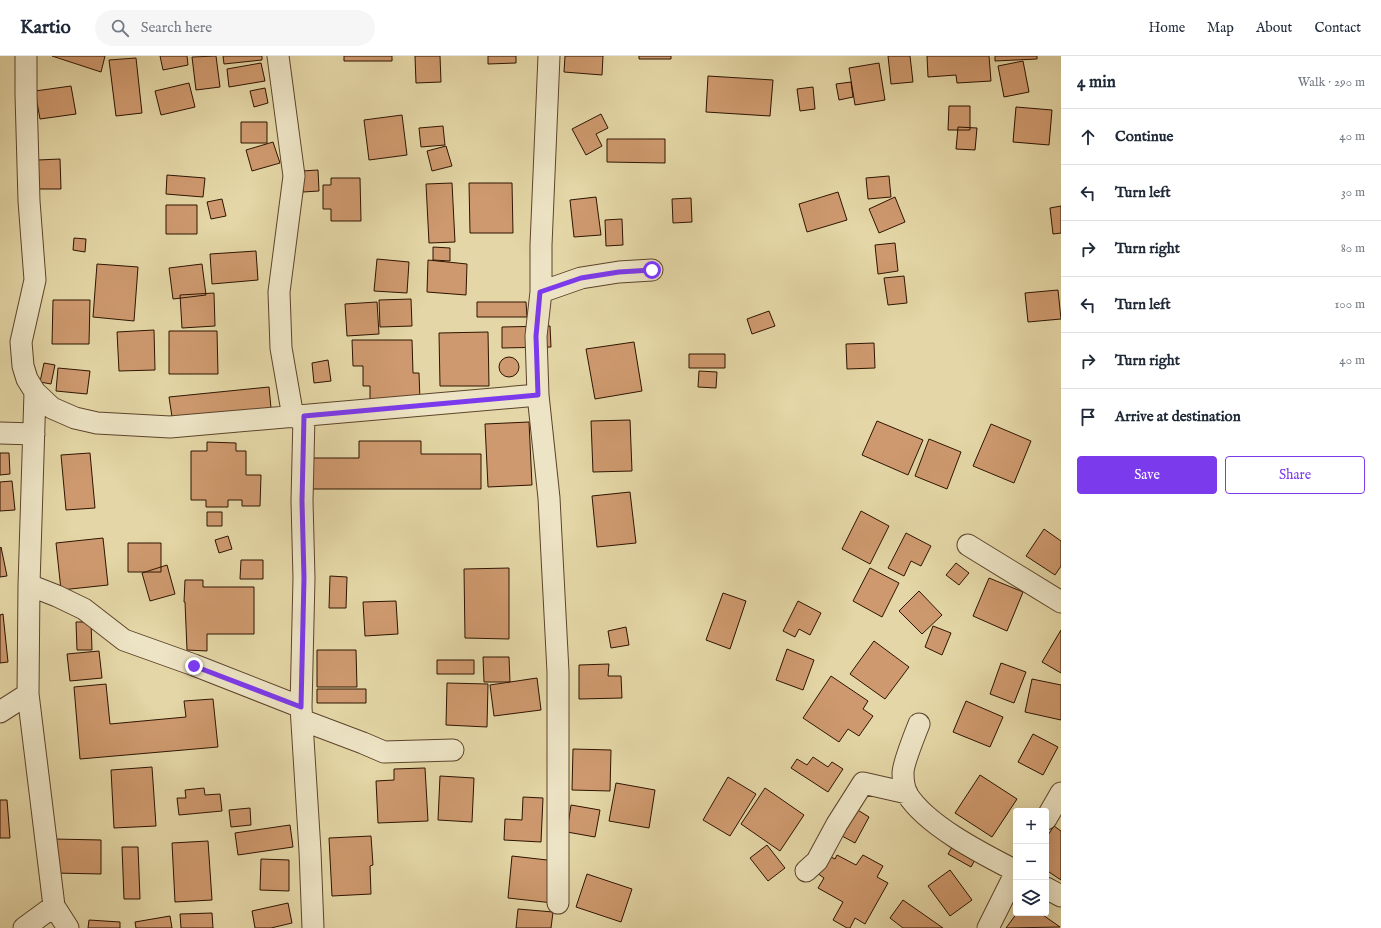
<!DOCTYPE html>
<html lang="en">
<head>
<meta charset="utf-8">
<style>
  body { margin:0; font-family:"IM FELL English",serif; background:#f6f6f7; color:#1f2937 }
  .controls { position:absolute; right:12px; bottom:12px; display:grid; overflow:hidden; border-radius:4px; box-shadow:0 4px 16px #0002 }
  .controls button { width:36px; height:36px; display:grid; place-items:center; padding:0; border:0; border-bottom:1px solid #e0e1e3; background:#fff; color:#1f2937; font:20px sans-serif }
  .stop { position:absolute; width:12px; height:12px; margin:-9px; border:3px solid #7c3aed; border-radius:50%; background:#fff }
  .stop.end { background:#7c3aed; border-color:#fff; box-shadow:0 1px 4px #0008 }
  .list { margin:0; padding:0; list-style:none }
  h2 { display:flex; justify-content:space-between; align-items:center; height:52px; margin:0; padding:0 16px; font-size:17px }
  h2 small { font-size:13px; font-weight:400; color:#747a83 }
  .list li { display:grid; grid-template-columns:26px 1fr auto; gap:12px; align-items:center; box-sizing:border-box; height:56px; padding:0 16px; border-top:1px solid #e0e1e3 }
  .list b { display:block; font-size:15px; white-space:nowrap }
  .list em { font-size:13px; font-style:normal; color:#747a83 }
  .actions { display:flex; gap:8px; padding:12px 16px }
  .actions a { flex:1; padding:9px 0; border:1px solid #7c3aed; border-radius:4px; text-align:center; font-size:14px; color:#7c3aed }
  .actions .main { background:#7c3aed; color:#fff }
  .icon { flex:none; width:22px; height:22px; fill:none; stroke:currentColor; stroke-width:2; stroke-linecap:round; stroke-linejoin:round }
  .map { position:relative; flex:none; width:1061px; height:872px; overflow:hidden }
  header { display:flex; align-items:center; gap:24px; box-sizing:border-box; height:56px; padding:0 20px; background:#fff; border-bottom:1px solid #e0e1e3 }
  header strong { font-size:19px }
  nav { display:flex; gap:22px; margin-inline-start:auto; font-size:14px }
  .search { width:280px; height:36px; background:#f6f6f7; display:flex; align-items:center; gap:10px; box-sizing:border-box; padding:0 14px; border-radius:22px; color:#747a83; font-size:15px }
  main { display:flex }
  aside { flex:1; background:#fff }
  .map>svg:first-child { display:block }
</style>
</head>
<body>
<header>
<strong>Kartio</strong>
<div class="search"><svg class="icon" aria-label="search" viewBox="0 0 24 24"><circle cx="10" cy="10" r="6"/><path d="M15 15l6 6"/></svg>Search here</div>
<nav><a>Home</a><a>Map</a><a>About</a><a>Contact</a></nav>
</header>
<main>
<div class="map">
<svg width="1061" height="872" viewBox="0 0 1061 872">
  <rect width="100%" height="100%" fill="#e4d6a6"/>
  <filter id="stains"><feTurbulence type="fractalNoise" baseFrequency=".005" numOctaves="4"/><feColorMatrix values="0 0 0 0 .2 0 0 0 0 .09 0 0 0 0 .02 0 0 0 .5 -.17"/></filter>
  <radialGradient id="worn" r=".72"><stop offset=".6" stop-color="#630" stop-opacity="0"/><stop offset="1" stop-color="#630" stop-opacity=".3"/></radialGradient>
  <!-- building -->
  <path fill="#ce996e" stroke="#2e1400" d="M52 0H105L101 16Z
    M160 0H187L188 9 163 14Z
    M216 0 220 31 196 34 192 1Z
    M223 0H262V4L224 8Z
    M344 0H392V5H344Z
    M415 0H440L441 26 416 27Z
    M488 0H516V7L488 8Z
    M565 0H603L602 19 564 16Z
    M639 0H671V3H639Z
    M888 0H910L913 26 891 28Z
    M927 0H989L991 25 957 27 956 19 928 21Z
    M995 0H1037V3L995 5Z
    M136 2 142 57 116 60 109 4Z
    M1023 5 1029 36 1004 41 998 10Z
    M261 7 265 25 229 31 227 13Z
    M879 7 885 44 855 49 849 12Z
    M708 20 773 24 770 60 706 56Z
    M851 26 853 41 839 44 836 28Z
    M189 27 195 51 161 59 155 35Z
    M71 30 76 58 40 63 35 35Z
    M813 31 815 53 800 55 797 33Z
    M265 32 268 47 254 51 250 35Z
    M949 50H970V74H948Z
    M1016 51 1052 54 1049 89 1013 86Z
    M601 58 608 72 596 78 602 90 586 99 572 73Z
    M402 59 407 99 369 104 364 64Z
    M241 66H267V87H241Z
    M443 70 445 89 421 91 419 72Z
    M958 71 977 72 975 94 956 93Z
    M607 83H665V107L607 106Z
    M273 86 280 107 252 115 246 94Z
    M446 90 452 110 432 115 427 95Z
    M60 103 61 133H39L38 104Z
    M318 114 319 135 303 136 302 115Z
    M167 119 205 122 203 141 166 138Z
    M889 120 891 141 868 143 866 122Z
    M331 122H360L361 165H331V153H323V129H331Z
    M452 127 455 186 429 187 426 128Z
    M469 127H512L513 177H470Z
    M838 136 847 164 807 176 799 148Z
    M596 141 601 179 574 181 570 144Z
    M895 141 905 166 879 177 869 153Z
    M691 142 692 166 673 167 672 143Z
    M222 143 226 160 211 163 207 146Z
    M166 149H197V178H166Z
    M1061 150V177L1053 178 1050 152Z
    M622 163 623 189 606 190 605 164Z
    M74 182 86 183 85 196 73 194Z
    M895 187 898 215 878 218 875 189Z
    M433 191 450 192V205L433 204Z
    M256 195 258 224 212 228 210 198Z
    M377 203 409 206 407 237 374 235Z
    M428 204 467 208 466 239 427 236Z
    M97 208 138 211 134 265 93 261Z
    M202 208 206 239 173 243 169 212Z
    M904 220 907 247 888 249 884 222Z
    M1058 234 1061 263 1028 266 1025 237Z
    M214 237 215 270 182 272 180 239Z
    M411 243 412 270 380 271 379 244Z
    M53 244H90L89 288H52Z
    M377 246 379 278 347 280 345 248Z
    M477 246H526L527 261H477Z
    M769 255 775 270 752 278 747 263Z
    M550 270 551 291 502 292V271Z
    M154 274 155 314 119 315 117 276Z
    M169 275H217L218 318H169Z
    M488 276 489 330H440L439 277Z
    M352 284H412L413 317H419L420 345 370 346V330H363V310H353Z
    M634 286 642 335 595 343 586 293Z
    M874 287 875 312 847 313 846 288Z
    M689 298H725V312H689Z
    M499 311a10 10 0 1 1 20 0a10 10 0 1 1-20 0Z
    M328 304 331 325 314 327 312 307Z
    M44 307 55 309 51 328 40 326Z
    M58 312 90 315 87 338 56 335Z
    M699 315 717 316 716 332 698 331Z
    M269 331 271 352 172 361 169 341Z
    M630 364 632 415 593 416 591 365Z
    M877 365 923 384 908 419 862 399Z
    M529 366 532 429 488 431 485 368Z
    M991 368 1031 385 1014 427 973 410Z
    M929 383 961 396 947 433 915 420Z
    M359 385H421V398H481V433H305V402H359Z
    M207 386 236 387V395H246V419H261L260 450H242V444H228V451H206V444H191V395H207Z
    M0 397H9L10 418 0 419Z
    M90 397 95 452 66 454 61 399Z
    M12 425 15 454 0 455V426Z
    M630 436 636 487 597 491 592 440Z
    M861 455 889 470 870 508 842 493Z
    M207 456H222V470H207Z
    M1044 473 1061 485V510L1055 519 1026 500Z
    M906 477 931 490 921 510 911 505 904 520 888 512Z
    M228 480 232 493 219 497 215 484Z
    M103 482 108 529 61 534 56 487Z
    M128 487H161V516H128Z
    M1 491 7 520 0 521V492Z
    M241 504H263V523H240Z
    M956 507 969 517 959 529 946 519Z
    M167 509 175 538 150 545 142 517Z
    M509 512V583L465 582 464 513Z
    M870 512 899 527 882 561 853 545Z
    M330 520 347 521 346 552H329Z
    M989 522 1023 536 1007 575 973 560Z
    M185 524H203V531H254V578H207V595L187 594 185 546H184Z
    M919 535 942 559 922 578 899 555Z
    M723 537 746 545 730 593 706 584Z
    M396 545 398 578 365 580 363 546Z
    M798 545 821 557 810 579 799 573 795 581 783 575Z
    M3 558 8 606 0 607V559Z
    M76 566H91L92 594H77Z
    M933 570 951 577 942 599 925 591Z
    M626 571 629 589 611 592 608 575Z
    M1061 574V617L1042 606Z
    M874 585 909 611 885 643 850 618Z
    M787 593 814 604 803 634 776 624Z
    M317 594H356L357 631H317Z
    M99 595 102 622 70 625 67 598Z
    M483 601H509L510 626H484Z
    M437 604H474V618H437Z
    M1001 607 1026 616 1014 647 990 638Z
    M609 608 608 620H621L622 642 579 643V609Z
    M831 620 868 645 863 653 873 660 859 680 848 673 839 686 803 662Z
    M537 622 541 654 494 660 490 629Z
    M1032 623 1061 629V664L1025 656Z
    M447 627 488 628 487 671 446 669Z
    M106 628 110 668 186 661 184 645 213 643 218 691 80 703 74 631Z
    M317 633H366V647H317Z
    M966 645 1003 661 990 691 953 676Z
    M1033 678 1058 691 1043 719 1018 706Z
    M573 693 611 694 610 735 572 734Z
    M813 701 828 711 832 706 843 713 828 736 791 712 797 703 807 709Z
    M152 711 156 770 114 772 111 714Z
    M425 712 428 765 378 767 376 725 394 724V713Z
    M980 719 1017 743 992 781 955 757Z
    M440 720 474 722 472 766 438 764Z
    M728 721 756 738 730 780 703 764Z
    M616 727 655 734 649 772 609 765Z
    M204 732 205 739 220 738 222 755 179 759 177 742H186L185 734Z
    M765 732 804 759 780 795 741 768Z
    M523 741 543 742 541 786 504 784 505 763 522 764Z
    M0 744H7L10 782H0Z
    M571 749 600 754 595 781 567 776Z
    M250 752 251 769 231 771 229 754Z
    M856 753 869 761 855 787 842 780Z
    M290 769 293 791 238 799 235 777Z
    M1054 770 1061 775V824L1046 814V782Z
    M371 780 373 809 370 810 371 838 332 840 329 782Z
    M54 783 101 784V818L54 817Z
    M208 785 212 844 175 846 172 787Z
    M955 786 978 798 971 811 948 798Z
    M767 789 785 812 768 825 750 802Z
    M122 791H138L140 843H124Z
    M827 799 835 803 837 799 856 809 863 799 883 810 877 821 888 827 865 868 855 862 850 872H847L833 864 843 846 818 832 824 822 817 817Z
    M512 800 556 805 553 847 508 842Z
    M261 803 289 804V835L260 834Z
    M950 814 972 844 950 860 928 830Z
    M587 818 632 833 621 866 576 851Z
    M903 844 943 872H903L890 862Z
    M288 847 292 867 271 872H255L252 855Z
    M518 853 553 856 551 872H516Z
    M212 857 213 872H181L180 858Z
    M1017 857H1040L1060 871 1006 872Z
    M170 860 172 872H136L135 866Z
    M89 864 120 866V872H88Z"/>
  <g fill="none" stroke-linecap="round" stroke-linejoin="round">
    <defs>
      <path id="minor" d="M26 0V39L29 145 35 224 21 286 23 310 27 323 35 336 52 352 75 362 97 367 170 371 538 339
        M278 0 294 120 279 236 281 292 293 361
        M549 0 541 189V236L536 280 538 339 549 442 558 616V847
        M541 236 581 222 619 216 652 214
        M304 360 302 445 304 522 301 651 310 795 313 872
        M0 377 34 378
        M968 489 1061 546
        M29 529 57 540 84 553 124 584 194 609 301 651
        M0 656 28 638
        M302 664 363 687 384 696 453 694
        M919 668C915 678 903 708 903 717 903 723 904 732 907 738 927 770 983 798 1016 815
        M1046 763 1061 737
        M806 815 817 805 837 768 863 727 907 737
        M1046 832 1061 840
        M54 850 68 872
        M24 872 54 850 28 638 29 529 35 336
        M988 872 1016 816"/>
    </defs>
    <!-- minor casing -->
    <use href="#minor" stroke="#5c442a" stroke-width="23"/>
    <!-- minor -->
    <use href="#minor" stroke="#ede4c5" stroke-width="21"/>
  </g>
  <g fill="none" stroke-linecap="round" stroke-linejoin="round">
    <!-- route -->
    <path stroke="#7c3aed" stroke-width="5" d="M194 610 301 651 304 522 302 445 304 360 538 339 536 280 540 236 581 222 619 216 652 214"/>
  </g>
  <rect width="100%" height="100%" filter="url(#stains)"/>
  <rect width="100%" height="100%" fill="url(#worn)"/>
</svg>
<div class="controls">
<button>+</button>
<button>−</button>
<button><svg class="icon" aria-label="layers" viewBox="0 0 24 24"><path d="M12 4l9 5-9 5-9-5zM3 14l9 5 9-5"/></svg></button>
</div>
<div class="stop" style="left:652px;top:214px"></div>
<div class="stop end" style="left:194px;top:610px"></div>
</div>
<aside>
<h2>4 min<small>Walk · 290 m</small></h2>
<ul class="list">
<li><svg class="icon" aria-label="ahead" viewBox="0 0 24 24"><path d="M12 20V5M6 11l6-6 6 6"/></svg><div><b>Continue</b></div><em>40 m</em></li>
<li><svg class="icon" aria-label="left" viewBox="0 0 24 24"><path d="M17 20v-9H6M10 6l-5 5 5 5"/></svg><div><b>Turn left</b></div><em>30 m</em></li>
<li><svg class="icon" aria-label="right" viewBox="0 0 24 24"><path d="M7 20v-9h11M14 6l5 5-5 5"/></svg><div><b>Turn right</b></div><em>80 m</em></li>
<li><svg class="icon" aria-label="left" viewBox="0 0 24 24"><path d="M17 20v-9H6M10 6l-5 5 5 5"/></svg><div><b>Turn left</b></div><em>100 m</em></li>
<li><svg class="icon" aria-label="right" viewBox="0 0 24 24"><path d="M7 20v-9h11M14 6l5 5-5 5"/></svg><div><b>Turn right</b></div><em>40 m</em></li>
<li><svg class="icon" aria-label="arrive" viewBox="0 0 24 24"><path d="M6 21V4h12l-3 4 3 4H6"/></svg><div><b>Arrive at destination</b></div></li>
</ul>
<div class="actions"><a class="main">Save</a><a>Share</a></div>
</aside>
</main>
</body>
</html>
